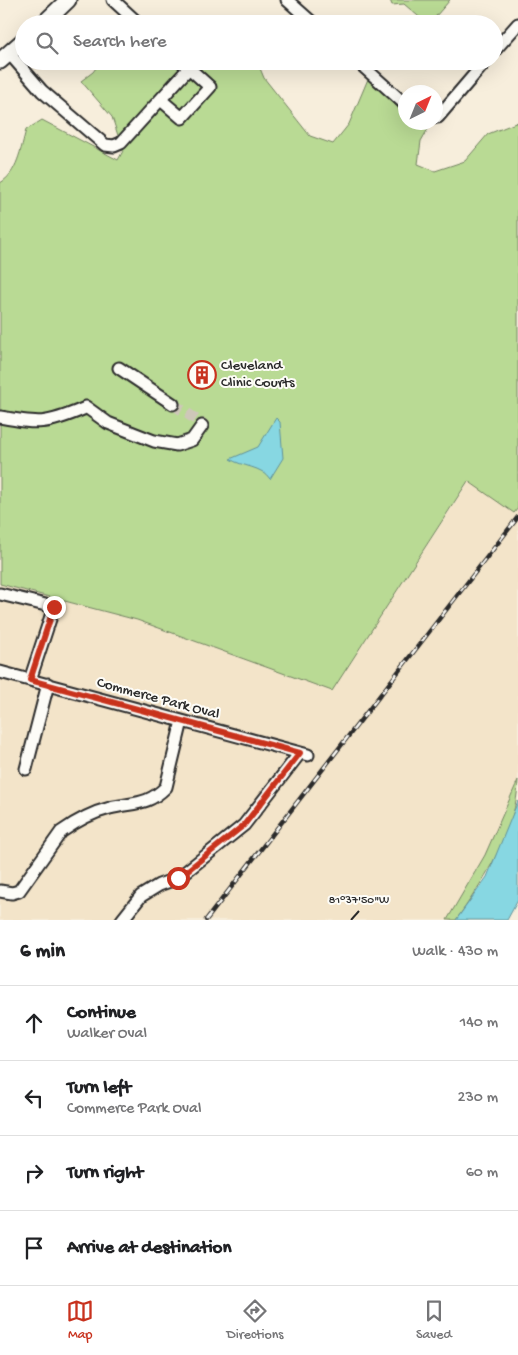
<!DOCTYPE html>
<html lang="en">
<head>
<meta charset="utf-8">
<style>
  body { margin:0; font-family:"Gochi Hand",sans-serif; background:#f6f6f6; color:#202124 }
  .compass { position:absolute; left:398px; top:85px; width:45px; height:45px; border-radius:50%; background:#fff; box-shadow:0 5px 20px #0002; rotate:43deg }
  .stop { position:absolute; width:15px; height:15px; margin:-11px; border:4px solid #c8321e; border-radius:50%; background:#fff }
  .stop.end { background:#c8321e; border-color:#fff; box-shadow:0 1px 5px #0008 }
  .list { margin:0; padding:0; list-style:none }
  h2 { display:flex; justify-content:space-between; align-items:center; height:65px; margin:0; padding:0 20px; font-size:21px }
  h2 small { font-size:16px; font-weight:400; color:#757577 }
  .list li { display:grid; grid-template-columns:32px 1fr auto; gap:15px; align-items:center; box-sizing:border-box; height:75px; padding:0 20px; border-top:1px solid #e0e0e0 }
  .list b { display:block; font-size:19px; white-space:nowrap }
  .list p { margin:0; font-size:16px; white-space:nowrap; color:#757577 }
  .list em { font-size:16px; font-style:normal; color:#757577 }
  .icon { flex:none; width:28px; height:28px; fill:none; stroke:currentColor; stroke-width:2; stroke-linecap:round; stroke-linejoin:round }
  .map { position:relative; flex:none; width:518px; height:920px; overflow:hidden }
  .search { position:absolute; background:#fff; box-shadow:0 5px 20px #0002; left:15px; right:15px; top:15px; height:55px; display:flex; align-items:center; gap:12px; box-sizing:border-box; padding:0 18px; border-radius:28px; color:#757577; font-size:19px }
  .sheet { height:365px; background:#fff }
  nav { display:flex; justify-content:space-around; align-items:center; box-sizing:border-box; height:70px; border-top:1px solid #e0e0e0; background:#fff; font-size:14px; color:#757577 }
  nav a { display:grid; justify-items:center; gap:2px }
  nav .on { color:#c8321e }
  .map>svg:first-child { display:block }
</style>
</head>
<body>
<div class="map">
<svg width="518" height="920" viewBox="0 0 518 920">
  <rect width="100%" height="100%" fill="#f7eedc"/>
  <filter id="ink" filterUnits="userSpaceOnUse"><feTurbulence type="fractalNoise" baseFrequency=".02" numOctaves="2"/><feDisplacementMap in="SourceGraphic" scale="10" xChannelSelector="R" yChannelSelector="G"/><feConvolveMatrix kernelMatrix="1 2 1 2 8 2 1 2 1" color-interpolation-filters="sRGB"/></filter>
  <g filter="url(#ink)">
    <!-- built -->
    <path fill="#f3e4c9" d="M469 481 514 513 518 508V780L485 855 447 920H0V584L137 620 332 691Z"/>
    <!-- green -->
    <path fill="#b9da94" stroke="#728260" d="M390 0H450L436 16V24L425 22 404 4 392 5Z
      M101 61H257L264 78 310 136 333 144 349 124 368 79 379 87 405 116 406 122 417 123 428 129 421 141 418 164 435 171 465 161 488 134 518 122V508L514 513 468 481 332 691 137 620 0 584V183C17 174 21 148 26 130L42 120 118 160 123 151 112 117 81 81 93 72Z
      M518 780C518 828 483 882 456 920H447L485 855Z"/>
    <!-- water -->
    <path fill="#87d7e2" stroke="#629299" d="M276 418 280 422 283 458 270 479C262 466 242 467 230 459L258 447Z
      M518 801V900L507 920H456L487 877Z"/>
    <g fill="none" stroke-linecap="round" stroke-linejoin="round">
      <!-- minor-tunnel -->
      <path stroke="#cec7b9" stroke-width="11" stroke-dasharray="11 5.5" stroke-linecap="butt" d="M173 404 203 424 202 426"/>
      <defs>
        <path id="minor" d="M113 0 139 24
          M287 0 314 24
          M494 51 518 24
          M9 53 42 91 105 145 114 146 121 143 189 68 181 61
          M357 61 406 105
          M161 100 182 118 210 87 189 68
          M436 117H438L486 61
          M119 368 173 404
          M86 407 108 423 154 441 177 445 192 440 202 426
          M0 417C39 424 45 425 83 409
          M0 594 54 607 30 680
          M0 672 308 755
          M26 769 48 684
          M0 891 12 893 19 891 61 832C75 822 94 812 110 808 134 802 147 806 166 787L182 721
          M122 920 141 896 159 885 178 878 244 825 300 753"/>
        <path id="major" d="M43 24 68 0
          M0 61 24 40"/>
      </defs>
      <!-- minor casing -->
      <use href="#minor" stroke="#2b2b2b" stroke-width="15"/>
      <!-- major casing -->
      <use href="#major" stroke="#2b2b2b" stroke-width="19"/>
      <!-- minor -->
      <use href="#minor" stroke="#fdfcf7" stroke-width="11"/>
      <!-- major -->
      <use href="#major" stroke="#fdfcf7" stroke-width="15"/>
      <defs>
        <path id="rail" d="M206 920 518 517"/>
      </defs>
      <!-- rail casing -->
      <use href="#rail" stroke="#2b2b2b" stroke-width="4.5"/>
      <!-- rail -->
      <use href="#rail" stroke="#fdfcf7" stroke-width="2.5" stroke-dasharray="8" stroke-linecap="butt"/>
    </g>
  </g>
  <g fill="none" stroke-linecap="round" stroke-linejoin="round" filter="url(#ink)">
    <!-- route -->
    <path stroke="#c8321e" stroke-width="6" d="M54 607 30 680 300 753 244 825 178 878"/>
  </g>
  <!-- ticks -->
  <path fill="none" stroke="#2b2b2b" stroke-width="2" d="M351 920 359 911"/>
  <!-- icons -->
  <defs>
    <symbol id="building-ring" viewBox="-11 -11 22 22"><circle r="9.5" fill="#fdfcf7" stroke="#c8321e" stroke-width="1.5"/><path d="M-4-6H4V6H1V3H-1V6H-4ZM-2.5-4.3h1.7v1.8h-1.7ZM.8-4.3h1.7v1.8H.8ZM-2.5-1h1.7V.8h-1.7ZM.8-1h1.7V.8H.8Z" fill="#c8321e"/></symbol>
  </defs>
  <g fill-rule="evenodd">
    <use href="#building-ring" x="186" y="359" width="32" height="32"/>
  </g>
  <g text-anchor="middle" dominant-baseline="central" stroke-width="4" stroke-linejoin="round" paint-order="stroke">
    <!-- poi labels -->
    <g font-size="15" fill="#2b2b2b" stroke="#fdfcf7" text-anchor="start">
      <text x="221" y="366">Cleveland<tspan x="221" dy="17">Clinic Courts</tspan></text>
    </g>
    <!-- street labels -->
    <g font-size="15" fill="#2b2b2b" stroke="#fdfcf7">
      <text transform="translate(158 699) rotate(15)">Commerce Park Oval</text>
    </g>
  </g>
  <g font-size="12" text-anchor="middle" fill="#2b2b2b" stroke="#fdfcf7" stroke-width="4" stroke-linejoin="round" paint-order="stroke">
    <text x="359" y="903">81°37'50"W</text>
  </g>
</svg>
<svg class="compass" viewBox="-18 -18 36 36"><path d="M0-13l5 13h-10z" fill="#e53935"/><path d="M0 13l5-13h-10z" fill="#757577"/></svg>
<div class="stop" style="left:178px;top:878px"></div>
<div class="stop end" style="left:54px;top:607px"></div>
<div class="search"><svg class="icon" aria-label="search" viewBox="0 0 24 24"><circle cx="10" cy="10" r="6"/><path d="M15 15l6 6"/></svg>Search here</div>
</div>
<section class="sheet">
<h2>6 min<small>Walk · 430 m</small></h2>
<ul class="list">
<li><svg class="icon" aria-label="ahead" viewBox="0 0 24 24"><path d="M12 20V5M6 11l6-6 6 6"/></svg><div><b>Continue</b><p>Walker Oval</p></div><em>140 m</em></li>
<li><svg class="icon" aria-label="left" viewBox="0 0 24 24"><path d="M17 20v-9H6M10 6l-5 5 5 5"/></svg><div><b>Turn left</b><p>Commerce Park Oval</p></div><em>230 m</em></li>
<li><svg class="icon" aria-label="right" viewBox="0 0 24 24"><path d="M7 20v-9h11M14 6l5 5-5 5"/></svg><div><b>Turn right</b></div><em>60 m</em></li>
<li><svg class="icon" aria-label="arrive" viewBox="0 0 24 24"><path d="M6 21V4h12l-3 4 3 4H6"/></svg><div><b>Arrive at destination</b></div></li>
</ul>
</section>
<nav>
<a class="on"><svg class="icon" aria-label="map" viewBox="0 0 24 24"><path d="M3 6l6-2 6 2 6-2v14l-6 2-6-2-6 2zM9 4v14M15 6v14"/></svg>Map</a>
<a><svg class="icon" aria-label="directions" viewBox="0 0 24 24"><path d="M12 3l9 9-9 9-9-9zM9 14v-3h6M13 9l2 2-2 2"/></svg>Directions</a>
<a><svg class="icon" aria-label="saved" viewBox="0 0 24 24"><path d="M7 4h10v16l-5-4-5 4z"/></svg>Saved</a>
</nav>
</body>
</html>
